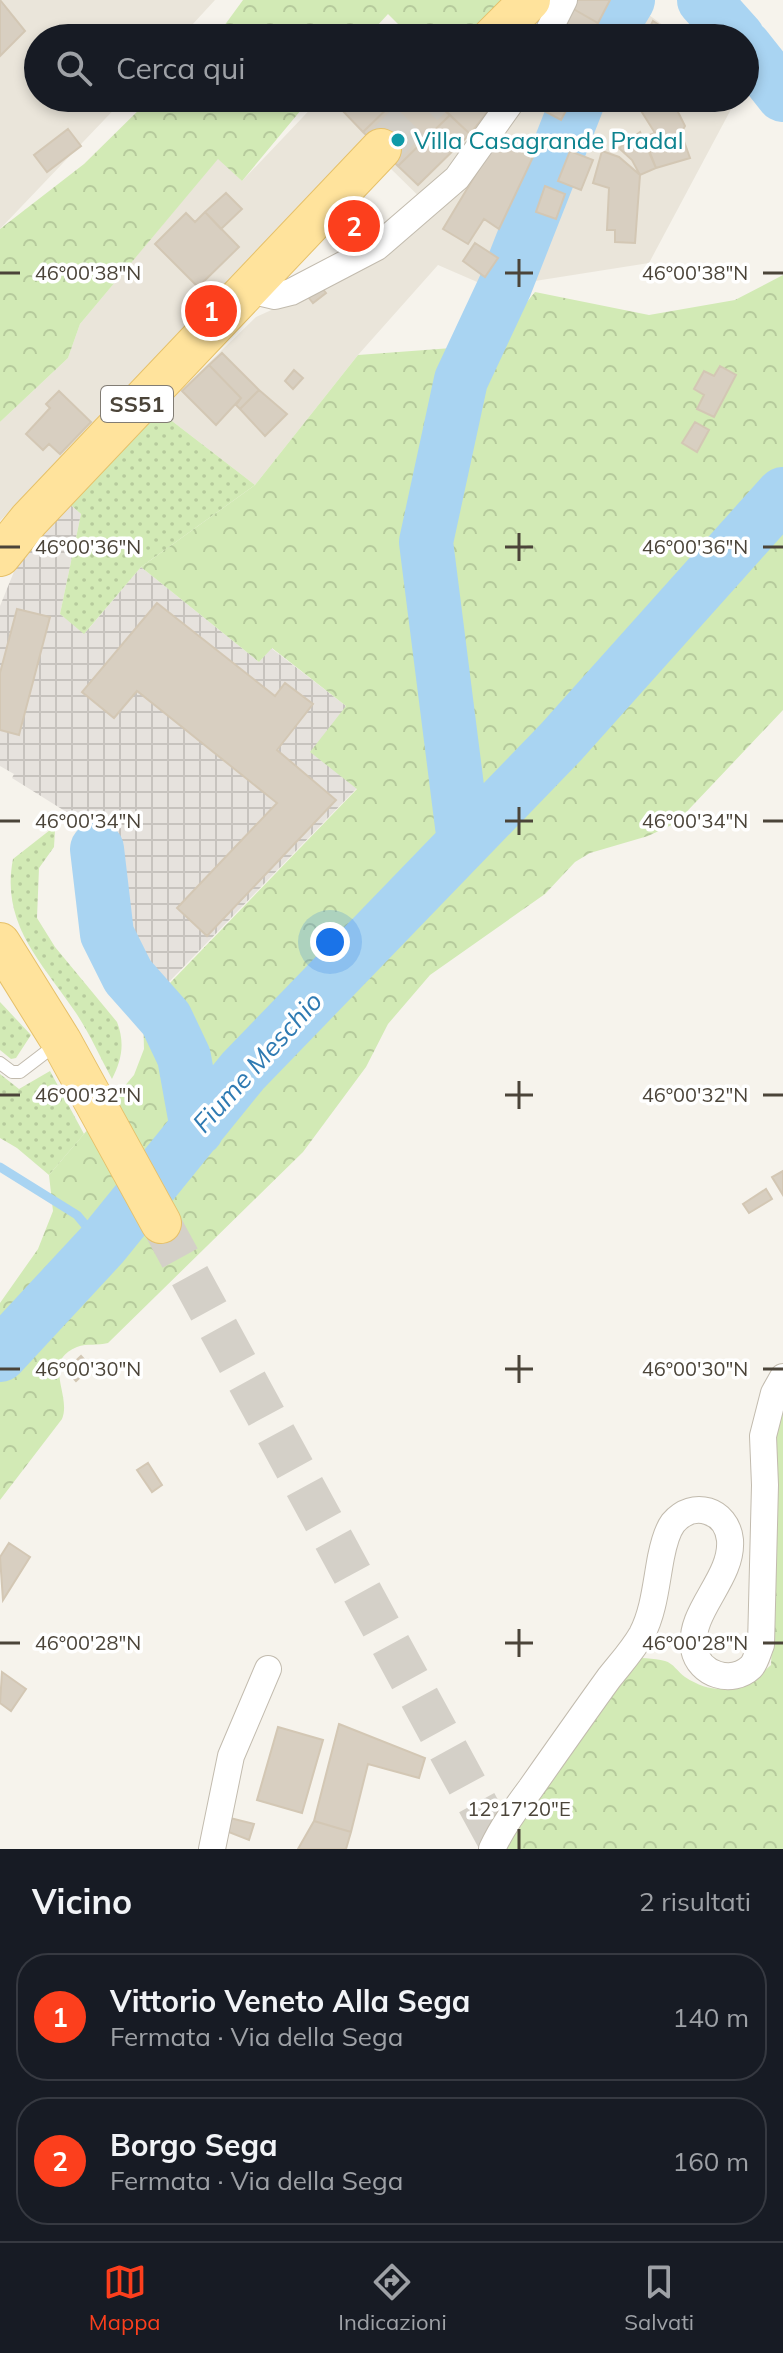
<!DOCTYPE html>
<html lang="it">
<head>
<meta charset="utf-8">
<style>
  body { margin:0; font-family:Mulish,sans-serif; background:#20242c; color:#f1f3f6 }
  .you { position:absolute; left:330px; top:942px; width:28px; height:28px; margin:-20px; border:6px solid #fff; border-radius:50%; background:#1a73e8; box-shadow:0 0 0 12px #1a73e833 }
  .badge { display:grid; place-items:center; width:52px; height:52px; border-radius:50%; background:#fc3f1d; color:#fff; font-size:26px; font-weight:700 }
  .pin { position:absolute; translate:-50% -50%; border:4px solid #fff; box-shadow:0 2px 8px #0006 }
  .list { margin:0; padding:0; list-style:none }
  h2 { display:flex; justify-content:space-between; align-items:center; height:104px; margin:0; padding:0 32px; font-size:34px }
  h2 small { font-size:26px; font-weight:400; color:#9ea1a6 }
  .list li { display:grid; grid-template-columns:52px 1fr auto; gap:24px; align-items:center; box-sizing:border-box; height:128px; margin:0 16px 16px; padding:0 16px; border:2px solid #363941; border-radius:32px }
  .list b { display:block; font-size:30px; white-space:nowrap }
  .list p { margin:0; font-size:26px; white-space:nowrap; color:#9ea1a6 }
  .list em { font-size:26px; font-style:normal; color:#9ea1a6 }
  .icon { flex:none; width:44px; height:44px; fill:none; stroke:currentColor; stroke-width:2; stroke-linecap:round; stroke-linejoin:round }
  .map { position:relative; flex:none; width:783px; height:1849px; overflow:hidden }
  .search { position:absolute; background:#171b24; box-shadow:0 4px 12px #0003; left:24px; right:24px; top:24px; height:88px; display:flex; align-items:center; gap:20px; box-sizing:border-box; padding:0 28px; border-radius:44px; color:#9ea1a6; font-size:30px }
  .sheet { height:392px; background:#171b24 }
  nav { display:flex; justify-content:space-around; align-items:center; box-sizing:border-box; height:112px; border-top:2px solid #363941; background:#171b24; font-size:22px; color:#9ea1a6 }
  nav a { display:grid; justify-items:center; gap:4px }
  nav .on { color:#fc3f1d }
  .map>svg:first-child { display:block }
</style>
</head>
<body>
<div class="map">
<svg width="783" height="1849" viewBox="0 0 783 1849">
  <defs>
    <pattern id="industrial-grid" width="8" height="8" patternUnits="userSpaceOnUse" patternTransform="scale(2)"><rect width="8" height="8" fill="#e6e2dd"/><path d="M0 4h8M4 0v8" fill="none" stroke="#c7c3be"/></pattern>
    <pattern id="grass-dots" width="8" height="8" patternUnits="userSpaceOnUse" patternTransform="scale(2)"><rect width="8" height="8" fill="#d2eab5"/><path d="M2 2h.1M6 6h.1" fill="none" stroke="#b6ca9c" stroke-width="1.8" stroke-linecap="round"/></pattern>
    <pattern id="forest-crowns" width="20" height="18" patternUnits="userSpaceOnUse" patternTransform="scale(2)"><rect width="20" height="18" fill="#d2eab5"/><path d="M2 6a3 3 0 1 1 6 0M12 15a3 3 0 1 1 6 0" fill="none" stroke="#b6ca9c"/></pattern>
  </defs>
  <rect width="100%" height="100%" fill="#f6f3ec"/>
  <!-- residential -->
  <path fill="#eae5da" d="M0 0H215L180 38H38V98H125L0 229Z
    M566 0H628L681 38H541Z
    M321 98H417L0 521V422L68 358 80 324 218 158 242 181Z
    M448 98H737L649 263 491 288 438 265 358 355 255 485 159 411 256 317 371 265 436 213 387 165Z"/>
  <!-- industrial -->
  <path fill="url(#industrial-grid)" d="M64 499 81 514 60 614 85 633 141 567 259 662 271 648 346 706 357 788 165 986 133 951 110 904 107 862 100 833 12 778 14 774 0 766V606L22 552Z"/>
  <!-- grass -->
  <path fill="url(#grass-dots)" d="M159 411 255 485 141 567 84 634 60 614 81 514 64 499Z
    M50 830H55L54 847 39 868 37 918 55 947 117 1022C125 1043 122 1059 112 1079 100 1057 90 1034 76 1013 44 965 0 925 13 859Z
    M0 1002 31 1035 16 1058 11 1059 0 1050Z
    M50 1071 84 1134 49 1175 17 1148 0 1138V1074L19 1089Z"/>
  <!-- forest -->
  <path fill="url(#forest-crowns)" d="M243 0H530L491 38H412L388 14 366 38H209L224 26Z
    M151 98H311L242 181 218 159 80 324 68 358 0 422V229L84 164Z
    M783 275V710L676 823 648 836 590 853 575 862 545 894 430 975 388 1024 366 1067 303 1152 108 1343C98 1346 87 1343 77 1347 41 1361 72 1395 62 1419L0 1500V1303L38 1249 53 1211 49 1175 134 1075 144 1049 143 1011 357 789 310 752 346 706 272 648 259 662 141 567 255 485 358 355 492 345 535 292 649 315 735 300Z
    M783 1368V1849H503L627 1657C639 1658 654 1658 665 1661 673 1663 678 1672 685 1677 717 1698 745 1690 771 1665L776 1548 767 1488Z"/>
  <g fill="none" stroke-linecap="round" stroke-linejoin="round">
    <!-- stream -->
    <path stroke="#a9d4f2" stroke-width="9" d="M0 1167 77 1215 102 1245"/>
    <!-- river -->
    <path stroke="#a9d4f2" stroke-width="54" d="M704 0 738 38
      M605 38 628 0
      M745 47 783 95
      M464 842 426 542 461 380 505 286 579 98
      M97 849 107 934 128 976 166 1019 184 1057 197 1129
      M0 1355 102 1245 243 1071 561 742 783 494"/>
  </g>
  <!-- building -->
  <path fill="#d8cfc1" stroke="#d3c7b4" stroke-width="2" d="M0 0 25 31 0 56Z
    M574 0H610L598 23 570 7Z
    M570 7 598 23 589 38H552Z
    M653 21 679 38H644Z
    M620 25 644 37V38H613Z
    M352 98H398L363 132 341 109Z
    M398 98H432L450 115 398 166 363 132Z
    M453 98H499L470 134 443 109Z
    M537 98H573L561 120 533 105Z
    M633 98H688L691 104 678 112 685 126 681 133 690 158 656 168 644 137 655 133Z
    M450 115 470 134 418 185 398 166Z
    M68 129 81 146 47 172 34 155Z
    M640 132 656 168 640 175 632 160 619 148Z
    M500 134 526 148 524 153 533 157 499 229 484 219 468 244 443 229Z
    M570 151 593 160 581 190 558 181Z
    M602 151 619 157 640 175 635 243 615 242V230H607L609 188 593 183Z
    M545 186 565 194 556 219 536 212Z
    M226 193 242 209 221 229 205 212Z
    M205 212 239 247 198 287 155 244 186 213 195 222Z
    M475 243 498 258 485 277 463 261Z
    M318 283 326 293 313 303 305 293Z
    M222 353 259 390 240 409 236 405 241 398 209 365Z
    M209 365 241 398 216 425 182 391Z
    M720 366 736 375 714 417 697 409 704 395 694 389 704 371 714 376Z
    M294 370 303 378 293 389 285 381Z
    M259 390 287 414 265 436 240 409Z
    M59 391 91 422 60 454 49 444 43 450 26 434 50 408 46 404Z
    M695 422 709 430 697 452 682 443Z
    M157 603 275 696 285 683 313 704 277 750 336 800 207 936 177 908 277 803 137 691 114 718 82 692Z
    M17 609 50 617 19 735 0 730V673Z
    M783 1171V1195L772 1177Z
    M766 1189 772 1199 749 1213 743 1204Z
    M81 1356 91 1367 76 1381 66 1370Z
    M148 1463 162 1485 152 1492 137 1470Z
    M9 1543 30 1557 3 1600 0 1557Z
    M2 1672 26 1689 11 1711 0 1703Z
    M339 1724 425 1758 419 1778 368 1764 351 1832 314 1821Z
    M278 1727 323 1740 302 1813 257 1800Z
    M230 1818 254 1824 249 1840 226 1831Z
    M314 1821 351 1832 346 1849H298Z"/>
  <g fill="none" stroke-linecap="round" stroke-linejoin="round">
    <!-- primary-tunnel -->
    <path stroke="#d4d0c8" stroke-width="40" stroke-dasharray="40 20" stroke-linecap="butt" d="M381 149 431 98
      M161 1223 502 1849"/>
    <defs>
      <path id="service" d="M0 1063 12 1072H20L58 1043"/>
      <path id="minor" d="M545 38 564 0
        M245 289 275 296 291 292 377 247 457 178 514 98
        M212 1849 231 1756 268 1669
        M492 1849C502 1827 517 1807 531 1788 557 1751 583 1714 609 1678 620 1664 633 1650 642 1634 654 1611 656 1583 661 1557 663 1547 667 1531 673 1523 693 1499 727 1510 730 1540 733 1579 688 1611 694 1649 699 1675 732 1685 751 1667 756 1662 758 1651 761 1645L765 1485 763 1436 774 1393 783 1377"/>
      <path id="primary" d="M492 38 530 0
        M0 556 29 520 381 149
        M0 943 61 1041 161 1223"/>
    </defs>
    <!-- service casing -->
    <use href="#service" stroke="#c2bbae" stroke-width="14"/>
    <!-- minor casing -->
    <use href="#minor" stroke="#c2bbae" stroke-width="28"/>
    <!-- primary casing -->
    <use href="#primary" stroke="#e6c16a" stroke-width="42"/>
    <!-- service -->
    <use href="#service" stroke="#fff" stroke-width="12"/>
    <!-- minor -->
    <use href="#minor" stroke="#fff" stroke-width="26"/>
    <!-- primary -->
    <use href="#primary" stroke="#ffe39c" stroke-width="40"/>
  </g>
  <!-- ticks -->
  <path fill="none" stroke="#4b4439" stroke-width="3" d="M519 259V287M0 273H20M505 273H533M763 273H783M519 533V561M0 547H20M505 547H533M763 547H783M519 807V835M0 821H20M505 821H533M763 821H783M519 1081V1109M0 1095H20M505 1095H533M763 1095H783M519 1355V1383M0 1369H20M505 1369H533M763 1369H783M519 1629V1657M0 1643H20M505 1643H533M763 1643H783M519 1829V1849"/>
  <!-- markers -->
  <circle fill="#0f9aa8" stroke="#fff" stroke-width="3" cx="398" cy="140" r="8"/>
  <g text-anchor="middle" dominant-baseline="central" stroke-width="7" stroke-linejoin="round" paint-order="stroke">
    <!-- shield labels -->
    <rect fill="#fff" stroke="#817c74" stroke-width="2" x="101" y="386" width="72" height="36" rx="6"/>
    <g font-size="22" font-weight="bold" fill="#4b4439">
      <text x="137" y="404">SS51</text>
    </g>
    <!-- culture labels -->
    <g font-size="24" fill="#0d838f" stroke="#fff" text-anchor="start">
      <text x="414" y="140">Villa Casagrande Pradal</text>
    </g>
    <!-- water labels -->
    <g font-size="26" font-style="italic" fill="#2e7ab2" stroke="#fff">
      <text transform="translate(257 1062) rotate(-48)">Fiume Meschio</text>
    </g>
  </g>
  <g font-size="20" text-anchor="middle" fill="#4b4439" stroke="#fff" stroke-width="7" stroke-linejoin="round" paint-order="stroke">
    <text x="88" y="280">46°00'38"N</text>
    <text x="695" y="280">46°00'38"N</text>
    <text x="88" y="554">46°00'36"N</text>
    <text x="695" y="554">46°00'36"N</text>
    <text x="88" y="828">46°00'34"N</text>
    <text x="695" y="828">46°00'34"N</text>
    <text x="88" y="1102">46°00'32"N</text>
    <text x="695" y="1102">46°00'32"N</text>
    <text x="88" y="1376">46°00'30"N</text>
    <text x="695" y="1376">46°00'30"N</text>
    <text x="88" y="1650">46°00'28"N</text>
    <text x="695" y="1650">46°00'28"N</text>
    <text x="519" y="1816">12°17'20"E</text>
  </g>
</svg>
<div class="you"></div>
<div class="pin badge" style="left:211px;top:311px">1</div>
<div class="pin badge" style="left:354px;top:226px">2</div>
<div class="search"><svg class="icon" aria-label="search" viewBox="0 0 24 24"><circle cx="10" cy="10" r="6"/><path d="M15 15l6 6"/></svg>Cerca qui</div>
</div>
<section class="sheet">
<h2>Vicino<small>2 risultati</small></h2>
<ul class="list">
<li><span class="badge">1</span><div><b>Vittorio Veneto Alla Sega</b><p>Fermata · Via della Sega</p></div><em>140 m</em></li>
<li><span class="badge">2</span><div><b>Borgo Sega</b><p>Fermata · Via della Sega</p></div><em>160 m</em></li>
</ul>
</section>
<nav>
<a class="on"><svg class="icon" aria-label="map" viewBox="0 0 24 24"><path d="M3 6l6-2 6 2 6-2v14l-6 2-6-2-6 2zM9 4v14M15 6v14"/></svg>Mappa</a>
<a><svg class="icon" aria-label="directions" viewBox="0 0 24 24"><path d="M12 3l9 9-9 9-9-9zM9 14v-3h6M13 9l2 2-2 2"/></svg>Indicazioni</a>
<a><svg class="icon" aria-label="saved" viewBox="0 0 24 24"><path d="M7 4h10v16l-5-4-5 4z"/></svg>Salvati</a>
</nav>
</body>
</html>
